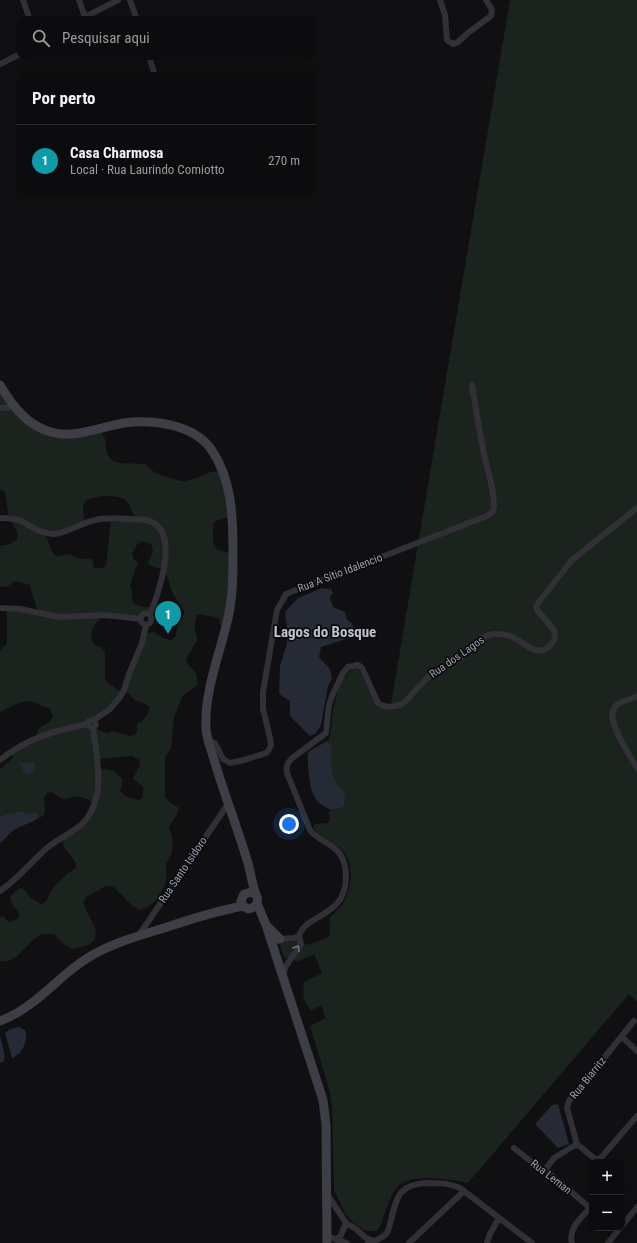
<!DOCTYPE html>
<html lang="pt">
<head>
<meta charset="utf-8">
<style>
  body { margin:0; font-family:"Roboto Condensed",sans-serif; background:#151416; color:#f1f3f6 }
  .controls { position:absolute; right:12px; bottom:12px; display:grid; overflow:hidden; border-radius:8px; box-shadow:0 4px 16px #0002 }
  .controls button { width:36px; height:36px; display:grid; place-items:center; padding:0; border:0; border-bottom:1px solid #2c2b2e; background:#0c0b0d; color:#f1f3f6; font:20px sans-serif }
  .you { position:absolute; left:289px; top:824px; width:14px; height:14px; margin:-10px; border:3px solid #fff; border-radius:50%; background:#1a73e8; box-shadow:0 0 0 6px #1a73e833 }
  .badge { display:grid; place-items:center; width:26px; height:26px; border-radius:50%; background:#ffee19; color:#fff; font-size:13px; font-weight:700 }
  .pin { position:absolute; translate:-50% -33px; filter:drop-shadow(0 1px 2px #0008) }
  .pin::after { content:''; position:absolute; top:21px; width:14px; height:12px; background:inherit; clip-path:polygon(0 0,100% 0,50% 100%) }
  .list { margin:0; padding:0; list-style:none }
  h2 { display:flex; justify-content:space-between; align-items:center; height:52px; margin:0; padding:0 16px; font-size:17px }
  h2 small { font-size:13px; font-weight:400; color:#9a9b9d }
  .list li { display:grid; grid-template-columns:26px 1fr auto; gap:12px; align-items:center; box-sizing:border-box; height:72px; padding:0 16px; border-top:1px solid #2c2b2e }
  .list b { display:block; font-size:15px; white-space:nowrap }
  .list p { margin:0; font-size:13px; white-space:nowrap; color:#9a9b9d }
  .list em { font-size:13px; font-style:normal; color:#9a9b9d }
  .icon { flex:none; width:22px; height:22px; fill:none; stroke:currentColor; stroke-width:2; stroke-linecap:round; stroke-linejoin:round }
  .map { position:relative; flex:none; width:637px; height:1243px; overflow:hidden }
  .search { position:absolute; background:#0c0b0d; box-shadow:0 4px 16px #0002; left:16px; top:16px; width:300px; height:44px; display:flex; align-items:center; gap:10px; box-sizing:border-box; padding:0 14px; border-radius:12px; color:#9a9b9d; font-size:15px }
  .panel { position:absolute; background:#0c0b0d; box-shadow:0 4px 16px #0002; left:16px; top:72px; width:300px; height:124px; border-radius:12px }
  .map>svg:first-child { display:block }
</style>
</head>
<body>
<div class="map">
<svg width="637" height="1243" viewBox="0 0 637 1243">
  <rect width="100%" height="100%" fill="#100f11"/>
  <!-- green -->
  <path fill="#1b231e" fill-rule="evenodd" d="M510 0H637V1002L629 994 468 1183C449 1179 411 1173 397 1187 391 1193 383 1219 380 1227L376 1231H366L352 1222 345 1213 334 1190 332 1106 329 1089 310 1026 326 1018 321 1006 311 1010C302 1002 303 993 304 982L322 973 314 954 296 962 294 958 305 943 309 945 330 936 329 919C333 914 338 910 342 905 352 890 356 861 340 848 331 841 319 837 313 827L315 824 328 823 330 819 328 813 331 810 344 807 330 765 331 745 328 742C332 732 331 721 333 711 335 698 343 670 356 668L359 670 375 703 378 707 390 710Z
    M0 385 15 407 51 433 99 429C101 432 104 435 105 439 107 446 105 454 111 459 120 467 136 461 146 465 149 467 151 470 153 471 158 475 176 480 182 481 197 482 208 467 223 473L230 518H224L214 522C213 526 212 543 215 547 218 551 229 553 233 554L225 628 220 624 219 619 215 617 197 614C195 623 193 631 198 639L186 659C189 671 198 667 198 684L194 688 183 695 174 717 171 749 165 757V797L171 803 179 808C178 818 172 819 169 828 175 840 174 853 166 863 166 868 167 874 166 879 164 893 153 907 140 910L130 904 114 887 106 886 86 897 83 903 96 930 95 940 89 945 72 949 64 944 54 934C50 934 45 934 41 935 28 939 17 966 0 961V918L2 916 9 922 17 919 20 916C16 905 0 898 21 888L25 890 30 897 41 904C48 902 47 898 50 892 54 886 62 878 68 873 71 871 73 870 76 867 75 855 63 852 63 842 63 834 75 829 80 825 86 820 89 809 92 802 79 794 76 797 63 799L51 792 47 793 44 798C44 808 49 814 37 819L39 814H30L21 811 0 816V769L14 757 8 753 37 737C36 725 48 726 53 717L50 709 33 702 27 701 18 703 0 712V650L7 644V608L38 613 30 585 16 581 6 587H0V546L10 544 17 540 18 533 9 518 5 492 0 489ZM102 496C127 497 126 496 135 519L111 518 106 566 103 568H94L92 558C88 559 83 559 79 558 75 557 71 554 67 554 62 555 59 558 55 555 51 552 48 538 43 532L60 533 84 521 83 507 85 501 89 499ZM143 541 151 544 153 552 148 563C151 568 158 569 164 567 168 577 170 589 176 599 178 603 184 607 184 612 184 618 180 621 177 625L176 635 173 640C166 641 160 636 154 632L145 634 124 690 135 700 149 706C150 715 144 719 137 725V733L134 735 129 736 113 731 107 733 93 728 89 721 116 703 120 697V691L106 682C104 675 106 653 104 650 101 647 96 646 93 643 88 630 95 623 105 615L141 617 144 614H148L150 608 149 607C123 605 136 596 130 585L138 562 134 560 132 554 138 543ZM132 756 139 760 140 764 133 779C143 787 145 783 142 798L138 800 125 796 120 791 123 779 114 771 98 768 97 759Z
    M298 941 299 943 289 958H284L280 944 283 942Z"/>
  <!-- water -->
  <path fill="#252a35" d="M322 588 331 589 333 593 330 597 333 607 345 612 347 620 352 623 354 631 346 639 321 647 319 657 330 669 332 678 328 686 321 725 315 734 310 736 290 716V701L279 694 280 666 287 643 288 635 285 612 298 598Z
    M327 741 331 745C331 757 330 766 334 777 339 792 348 787 344 807L331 810C325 807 317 803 314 796 309 787 307 762 308 752Z
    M20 762 23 764 25 762 31 763 34 762 35 764V769L30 774H26L22 769 23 766 19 765Z
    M21 811 30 814 36 812 39 814 37 819C29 824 22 825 14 830 8 834 5 840 0 843V816Z
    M19 1027 25 1030C29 1040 22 1055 12 1058L5 1033 10 1029Z
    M0 1036 5 1057 4 1061 0 1063Z
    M558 1104 569 1144 558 1148 535 1124 552 1105Z"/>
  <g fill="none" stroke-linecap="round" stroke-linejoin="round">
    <!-- street -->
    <path stroke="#303036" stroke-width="6" d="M23 0 30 20
      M79 0 85 17
      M130 0 137 20
      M440 0 445 15 447 40 453 44 458 42 469 32 491 16 492 10 486 0
      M79 20 118 0
      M149 56 155 76
      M0 64 20 54
      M0 408 15 407
      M0 518C7 518 14 518 21 521 31 526 43 535 55 534 69 532 81 523 95 520 107 517 119 518 131 519 138 519 146 519 152 522 180 536 158 594 150 615
      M0 608 20 609 59 617 105 615 141 619
      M140.5 619a5.5 5.5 0 1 1 11 0a5.5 5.5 0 1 1-11 0Z
      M637 696C630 700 620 700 615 707 604 718 630 756 637 768
      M94 720 96 725 93 728 90 727 87 724 89 721 94 720 110 709 120 697 124 690 129 674 142 643 146 625
      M209 741 215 743 223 759 230 763 244 760 266 753 269 750 271 745 270 738 263 709V692L277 610 286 594 487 516 493 511C497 501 488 471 485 459 480 435 476 410 472 385
      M0 760C27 738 54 731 87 724
      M0 891C18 879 31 862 47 848 58 839 72 833 82 824 107 799 97 758 93 728
      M139 935 228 804
      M299 936C306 913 345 918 346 878 346 870 345 861 340 854 333 843 318 841 310 830L287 773C286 767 287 764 291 759L326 733 329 705 332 696 343 673 348 667 358 665 362 668 378 703C386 709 397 707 405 702 414 692 423 681 433 673 442 666 454 663 463 656 472 648 482 634 495 634 515 633 520 644 535 650 547 653 558 641 554 630L537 610 536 607 538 603 572 560 637 508
      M278 941 280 939 294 938 299 936 301 944 286 966 283 976
      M622 1037 637 1051
      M577 1144 567 1108 569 1101 634 1021
      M577 1144 595 1159H600L637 1116
      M514 1148 538 1167 550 1174 589 1207V1209C580 1219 568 1229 572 1243
      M545 1170 554 1158 577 1144
      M327 1194 346 1223 356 1229 366 1238 374 1241
      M622 1226 637 1207
      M327 1236 347 1243
      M336 1240 341 1235 346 1223
      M368 1243C373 1241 381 1239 385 1235 388 1233 389 1228 390 1224 396 1200 397 1184 427 1183 439 1183 450 1183 460 1188L532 1243
      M409 1243 464 1191
      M487 1243 490 1234 499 1218
      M608 1243 620 1228"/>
    <!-- secondary -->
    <path stroke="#3e3e46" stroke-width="9" d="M0 385C12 405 27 426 51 432 74 439 100 427 124 423 152 419 193 424 211 449 232 479 233 517 233 551 233 574 233 596 228 618 220 654 204 691 206 729 207 740 212 752 215 763 225 796 237 827 247 860 251 872 252 886 257 897 259 904 255 908 248 909L243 906 241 901 244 894 252 892 256 895
      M257 903 266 925 323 1100 326 1125 327 1243
      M268 927 280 939
      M0 1021C10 1017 20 1012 29 1005 49 991 65 972 86 959 109 944 138 936 164 928 191 919 216 911 243 906"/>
  </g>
  <!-- one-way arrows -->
  <defs><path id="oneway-chevron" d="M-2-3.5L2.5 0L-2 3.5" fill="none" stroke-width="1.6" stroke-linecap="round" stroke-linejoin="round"/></defs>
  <use stroke="#6d6e7b" href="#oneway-chevron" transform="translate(297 948) rotate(-58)"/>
  <g text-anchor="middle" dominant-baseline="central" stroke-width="3.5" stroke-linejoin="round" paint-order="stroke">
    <!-- street labels -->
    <g font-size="11" fill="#9fa0b3" stroke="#0b0a0c">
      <text transform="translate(340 573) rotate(-21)">Rua A Sítio Idalencio</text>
      <text transform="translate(457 657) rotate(-35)">Rua dos Lagos</text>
      <text transform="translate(183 870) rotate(-56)">Rua Santo Isidoro</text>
      <text transform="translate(588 1078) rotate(-51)">Rua Biarritz</text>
      <text transform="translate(551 1177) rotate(38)">Rua Leman</text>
    </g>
    <!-- district labels -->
    <g font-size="15" font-weight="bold" fill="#c0c0cf" stroke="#0b0a0c">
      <text x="325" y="632">Lagos do Bosque</text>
    </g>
  </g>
</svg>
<div class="controls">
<button>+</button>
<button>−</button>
</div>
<div class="you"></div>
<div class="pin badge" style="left:168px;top:634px;background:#0f9aa8">1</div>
<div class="search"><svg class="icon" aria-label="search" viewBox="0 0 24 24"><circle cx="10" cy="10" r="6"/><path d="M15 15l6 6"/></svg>Pesquisar aqui</div>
<section class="panel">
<h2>Por perto<small></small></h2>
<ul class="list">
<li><span class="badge" style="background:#0f9aa8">1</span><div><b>Casa Charmosa</b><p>Local · Rua Laurindo Comiotto</p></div><em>270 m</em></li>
</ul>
</section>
</div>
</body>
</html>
